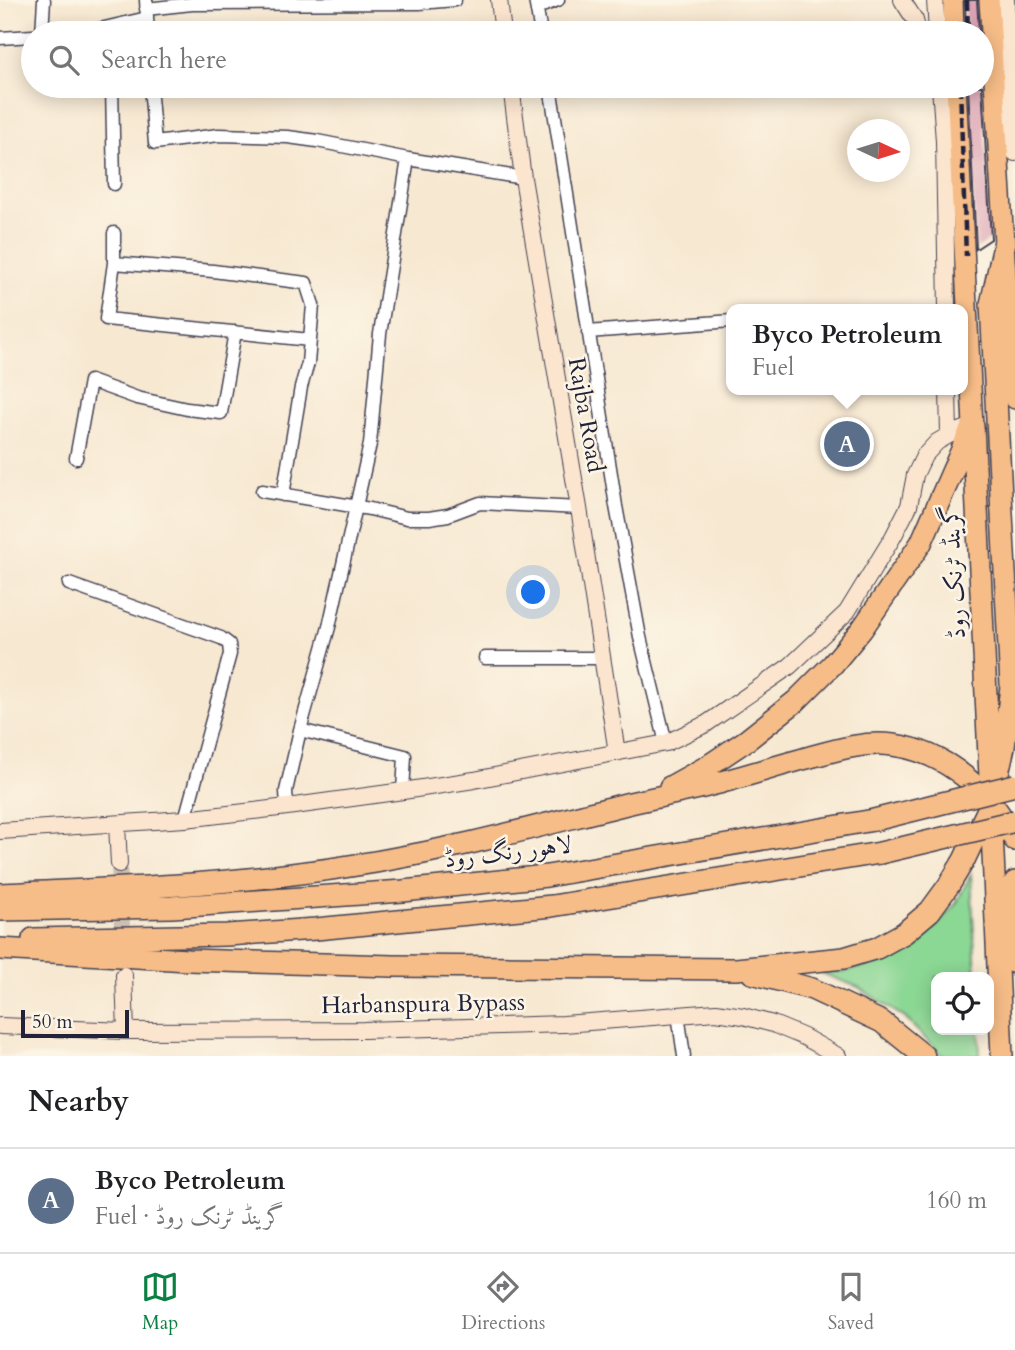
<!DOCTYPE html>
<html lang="en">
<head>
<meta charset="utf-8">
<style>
  body { margin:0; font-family:Cardo,Amiri,serif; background:#f2f2f2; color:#202124 }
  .controls { position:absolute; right:21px; bottom:21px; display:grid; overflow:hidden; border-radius:14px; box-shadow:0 4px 18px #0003 }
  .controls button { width:63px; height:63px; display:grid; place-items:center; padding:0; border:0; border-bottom:2px solid #e0e0e0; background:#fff; color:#202124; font:35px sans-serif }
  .compass { position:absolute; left:847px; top:119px; width:63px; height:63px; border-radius:50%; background:#fff; box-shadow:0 4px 18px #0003; rotate:94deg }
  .scale { position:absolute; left:21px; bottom:18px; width:108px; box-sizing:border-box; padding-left:7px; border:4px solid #22223b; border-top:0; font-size:19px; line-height:24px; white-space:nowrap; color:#22223b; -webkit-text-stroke:5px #fcf5e5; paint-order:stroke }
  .you { position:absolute; left:534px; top:593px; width:24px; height:24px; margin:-18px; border:5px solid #fff; border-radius:50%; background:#1a73e8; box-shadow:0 0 0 10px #1a73e833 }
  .badge { display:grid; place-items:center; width:46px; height:46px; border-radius:50%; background:#0b8043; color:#fff; font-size:23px; font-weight:700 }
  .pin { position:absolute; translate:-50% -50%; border:4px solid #fff; box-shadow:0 2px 7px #0006 }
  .popup { position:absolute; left:726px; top:304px; width:242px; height:91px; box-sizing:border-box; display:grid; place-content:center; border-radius:14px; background:#fff; filter:drop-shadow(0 2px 5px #0005); font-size:23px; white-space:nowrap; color:#757577 }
  .popup b { font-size:26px; color:#202124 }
  .popup::after { content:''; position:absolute; left:50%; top:100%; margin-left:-14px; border:14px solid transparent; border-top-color:#fff }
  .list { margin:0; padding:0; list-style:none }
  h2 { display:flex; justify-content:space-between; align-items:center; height:91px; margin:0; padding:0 28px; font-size:30px }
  h2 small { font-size:23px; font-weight:400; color:#757577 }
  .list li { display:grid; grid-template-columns:46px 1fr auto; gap:21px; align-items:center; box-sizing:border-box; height:105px; padding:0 28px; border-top:2px solid #e0e0e0 }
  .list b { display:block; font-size:26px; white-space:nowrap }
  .list p { margin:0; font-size:23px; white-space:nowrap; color:#757577 }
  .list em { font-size:23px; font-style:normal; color:#757577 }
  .icon { flex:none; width:38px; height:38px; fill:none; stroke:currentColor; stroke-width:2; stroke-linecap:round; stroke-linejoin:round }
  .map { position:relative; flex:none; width:1015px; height:1056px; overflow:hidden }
  .search { position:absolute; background:#fff; box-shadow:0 4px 18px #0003; left:21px; right:21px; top:21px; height:77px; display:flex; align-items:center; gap:18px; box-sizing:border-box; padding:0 24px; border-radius:38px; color:#757577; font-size:26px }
  .sheet { height:196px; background:#fff }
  nav { display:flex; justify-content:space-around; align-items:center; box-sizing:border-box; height:98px; border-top:2px solid #e0e0e0; background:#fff; font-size:19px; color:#757577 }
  nav a { display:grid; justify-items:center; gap:4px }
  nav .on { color:#0b8043 }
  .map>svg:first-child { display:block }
</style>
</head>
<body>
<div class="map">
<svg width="1015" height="1056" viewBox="0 0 1015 1056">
  <rect width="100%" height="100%" fill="#fcf5e5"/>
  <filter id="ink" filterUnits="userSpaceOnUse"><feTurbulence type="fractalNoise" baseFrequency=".0143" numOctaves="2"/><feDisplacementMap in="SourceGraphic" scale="14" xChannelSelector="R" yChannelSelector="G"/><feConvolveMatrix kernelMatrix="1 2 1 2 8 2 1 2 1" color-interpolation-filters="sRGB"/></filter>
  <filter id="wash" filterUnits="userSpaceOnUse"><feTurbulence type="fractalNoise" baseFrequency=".00686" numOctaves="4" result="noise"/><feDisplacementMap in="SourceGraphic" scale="28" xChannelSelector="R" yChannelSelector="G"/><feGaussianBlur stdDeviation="1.57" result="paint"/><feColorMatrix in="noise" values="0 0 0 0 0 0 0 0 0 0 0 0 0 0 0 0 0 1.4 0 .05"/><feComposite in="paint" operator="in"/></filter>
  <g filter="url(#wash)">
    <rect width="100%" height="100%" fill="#f7e8d1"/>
    <!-- green -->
    <path fill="#8bd794" stroke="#567c68" stroke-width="2" d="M971 874 976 977H936V1030H979L980 1056H943L905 1018 858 987 821 973 847 971 888 960 929 934 956 904Z"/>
    <g id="blocks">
      <!-- building -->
      <path fill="#d590a9" d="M965 0H977L979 33H966Z
        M968 86H982L991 239 976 249Z"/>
    </g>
  </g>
  <g filter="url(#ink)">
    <use href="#blocks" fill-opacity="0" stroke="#424052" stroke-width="2"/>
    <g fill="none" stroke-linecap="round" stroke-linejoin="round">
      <!-- secondary-tunnel -->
      <path stroke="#ccc0b3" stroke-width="16" stroke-dasharray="16 8" stroke-linecap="butt" d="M119 864 123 946"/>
      <defs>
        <path id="street" d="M146 0 148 33
          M535 0 541 33
          M537 8 558 0
          M146 9 192 4 419 3 455 0
          M42 33 44 0
          M64 33 96 30 147 18
          M0 38 33 36
          M112 86 114 184
          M150 86 155 143 219 135 288 137 317 141 408 159
          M550 86 616 506 640 637 666 743
          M114 233V263L213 271 306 283 313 305 308 363 301 387 283 495
          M114 263 106 319 310 340
          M588 332 732 321
          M76 458 90 381 137 398 187 409 221 413 235 332
          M262 491 370 509 407 518H429L448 515 480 503 579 508
          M69 584 221 638 229 644 230 654 185 819
          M485 658H602
          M300 730 405 756 403 791
          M287 807 286 791 300 730 329 627 370 444 380 334 408 159 523 178
          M678 1014 684 1056"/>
        <path id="secondary" d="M499 0 503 33
          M902 0 915 20 918 33
          M935 0 937 33
          M1006 0 1015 153
          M511 86 523 178 579 508 617 753
          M940 86 944 141 947 309
          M948 390 949 435
          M117 824 119 864
          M0 831 185 819 287 807 403 791 474 780 666 743 706 724 790 666 847 612 893 537 909 506 915 475 924 456 937 442 949 435 973 426
          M124 975 126 1031
          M0 1026 126 1031 364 1030 564 1024 716 1012 743 1016 773 1024 804 1037 838 1056"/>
        <path id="primary" d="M953 0 954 33
          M989 0 1012 372 1015 399
          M956 86 973 426"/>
        <path id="highway" d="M973 426 990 777
          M670 787 708 766 747 740 796 701 833 664 862 629 921 543 971 429
          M991 809 1002 1056
          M1015 882 1013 932 1015 963
          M0 894C95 889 190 887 284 875 346 868 409 857 470 843 522 831 574 817 626 804 656 797 686 792 715 784 745 776 774 767 803 759 833 751 862 741 893 745 947 752 991 792 1015 840
          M0 910 172 907 403 891 547 876 874 820
          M33 939 227 935 316 929 552 906 880 853
          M0 949 188 960 393 966 736 969 844 958 877 948 904 933 930 911 949 885 964 860 991 803 1004 747 1011 686 991 304 1005 241
          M752 973 812 989 882 1022 924 1056"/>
      </defs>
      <!-- street casing -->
      <use href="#street" stroke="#424052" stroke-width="15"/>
      <!-- secondary casing -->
      <use href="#secondary" stroke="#424052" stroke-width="18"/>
      <!-- primary casing -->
      <use href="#primary" stroke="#424052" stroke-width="22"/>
      <!-- highway casing -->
      <use href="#highway" stroke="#424052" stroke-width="24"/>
      <!-- street -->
      <use href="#street" stroke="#fff" stroke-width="12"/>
      <!-- secondary -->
      <use href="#secondary" stroke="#fce5cf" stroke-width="16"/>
      <!-- primary -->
      <use href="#primary" stroke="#f7bd88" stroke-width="19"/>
      <!-- highway -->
      <use href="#highway" stroke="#f7bd88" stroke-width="21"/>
      <!-- rail -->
      <path stroke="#22223b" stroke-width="4.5" stroke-dasharray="10 5" stroke-linecap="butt" d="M967 0 968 33
        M960 86 966 256"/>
      <defs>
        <path id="highway-bridge" d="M874 820 1015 785
          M880 853 1015 821"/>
      </defs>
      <!-- highway-bridge casing -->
      <use href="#highway-bridge" stroke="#424052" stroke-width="24" stroke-linecap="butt"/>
      <!-- highway-bridge -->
      <use href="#highway-bridge" stroke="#f7bd88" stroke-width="21"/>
    </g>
  </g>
  <g text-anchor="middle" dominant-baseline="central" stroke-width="5" stroke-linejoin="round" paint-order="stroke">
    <!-- street labels -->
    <g font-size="24" fill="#22223b" stroke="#fcf5e5">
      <text transform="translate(586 415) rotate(80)">Rajba Road</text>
      <text transform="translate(954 572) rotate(-93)">گرینڈ ٹرنک روڈ</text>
      <text transform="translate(508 852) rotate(-7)">لاہور رنگ روڈ</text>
      <text transform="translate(423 1004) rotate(-1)">Harbanspura Bypass</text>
    </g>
  </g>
</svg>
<div class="controls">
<button><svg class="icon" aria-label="locate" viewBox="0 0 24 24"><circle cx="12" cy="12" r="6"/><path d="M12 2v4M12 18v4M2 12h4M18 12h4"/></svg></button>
</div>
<svg class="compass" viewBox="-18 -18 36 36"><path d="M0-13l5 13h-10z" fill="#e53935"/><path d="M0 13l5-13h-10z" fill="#757577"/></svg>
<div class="scale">50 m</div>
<div class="you"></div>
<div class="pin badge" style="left:847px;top:444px;background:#5c6f8a">A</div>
<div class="popup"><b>Byco Petroleum</b>Fuel</div>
<div class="search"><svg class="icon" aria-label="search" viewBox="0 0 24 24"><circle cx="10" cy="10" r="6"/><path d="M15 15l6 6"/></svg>Search here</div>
</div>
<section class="sheet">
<h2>Nearby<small></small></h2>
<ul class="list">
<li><span class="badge" style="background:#5c6f8a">A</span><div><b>Byco Petroleum</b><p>Fuel · گرینڈ ٹرنک روڈ</p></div><em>160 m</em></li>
</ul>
</section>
<nav>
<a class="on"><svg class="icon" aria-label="map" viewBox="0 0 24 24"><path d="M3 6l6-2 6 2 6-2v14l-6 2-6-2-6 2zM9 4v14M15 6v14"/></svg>Map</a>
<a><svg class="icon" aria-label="directions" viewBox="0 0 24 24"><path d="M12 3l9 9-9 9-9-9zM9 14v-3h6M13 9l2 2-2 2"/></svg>Directions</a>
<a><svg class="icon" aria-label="saved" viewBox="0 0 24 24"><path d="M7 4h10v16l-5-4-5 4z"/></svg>Saved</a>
</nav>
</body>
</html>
